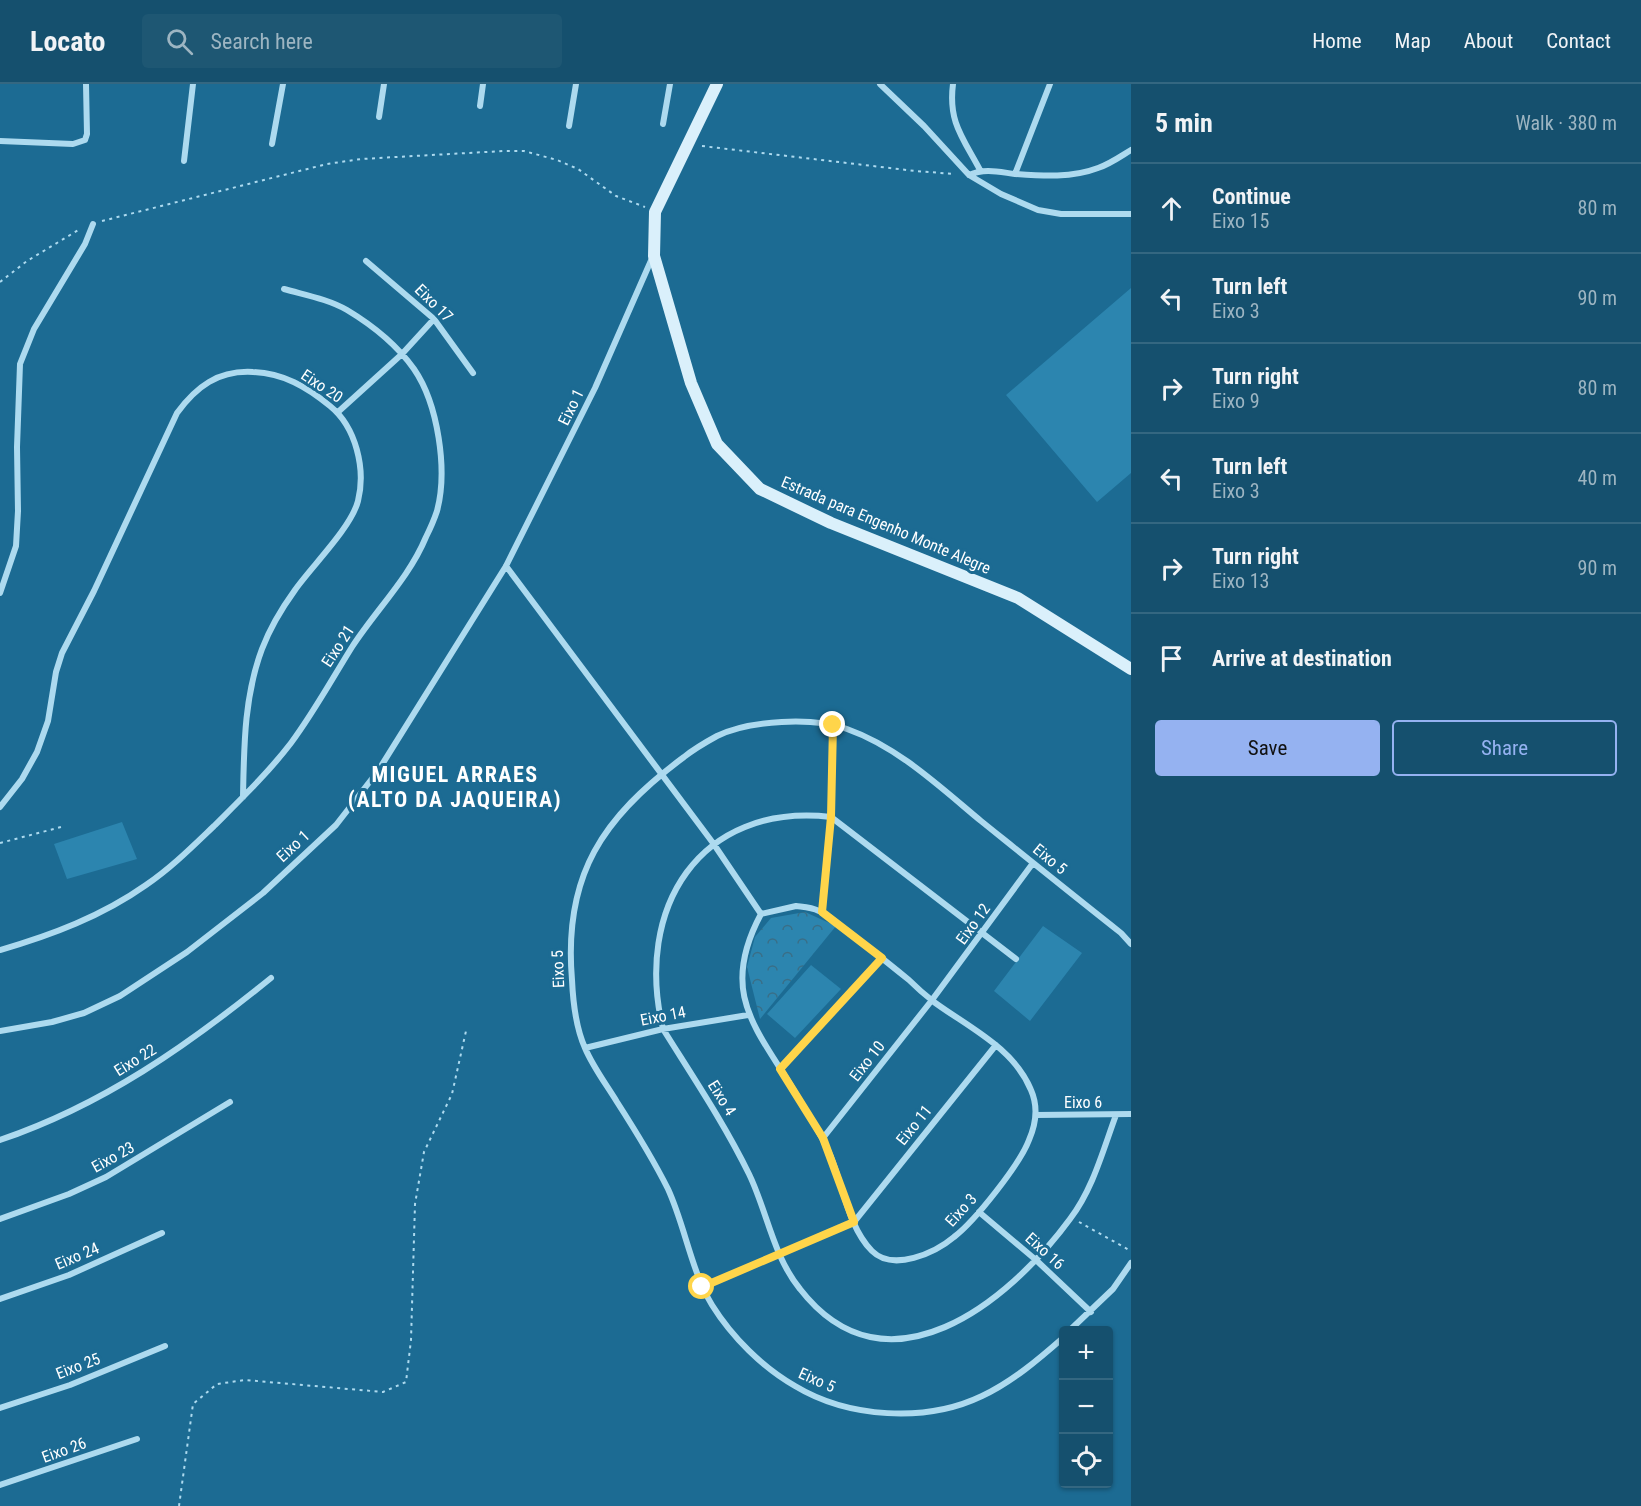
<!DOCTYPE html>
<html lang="en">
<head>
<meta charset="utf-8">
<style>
  body { margin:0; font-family:"Roboto Condensed",sans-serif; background:#1e5773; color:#f1f3f6 }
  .controls { position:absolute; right:18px; bottom:18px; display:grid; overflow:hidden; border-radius:6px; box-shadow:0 2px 4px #0004 }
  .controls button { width:54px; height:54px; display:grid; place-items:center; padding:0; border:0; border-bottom:2px solid #346781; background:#15506e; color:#f1f3f6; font:30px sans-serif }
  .stop { position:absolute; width:18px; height:18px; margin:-14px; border:4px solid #ffd54a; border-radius:50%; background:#fff }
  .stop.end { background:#ffd54a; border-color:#fff; box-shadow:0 2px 6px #0008 }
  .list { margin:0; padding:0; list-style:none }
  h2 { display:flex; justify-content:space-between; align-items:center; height:78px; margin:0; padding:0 24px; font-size:26px }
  h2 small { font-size:20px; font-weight:400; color:#9db5c2 }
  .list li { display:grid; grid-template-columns:39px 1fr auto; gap:18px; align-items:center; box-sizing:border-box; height:90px; padding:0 24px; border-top:2px solid #346781 }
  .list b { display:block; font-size:22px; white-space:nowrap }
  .list p { margin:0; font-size:20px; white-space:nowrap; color:#9db5c2 }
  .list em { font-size:20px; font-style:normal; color:#9db5c2 }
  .actions { display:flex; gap:12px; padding:18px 24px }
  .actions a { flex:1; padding:14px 0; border:2px solid #95b2f1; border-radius:6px; text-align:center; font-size:21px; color:#95b2f1 }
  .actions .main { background:#95b2f1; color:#111 }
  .icon { flex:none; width:33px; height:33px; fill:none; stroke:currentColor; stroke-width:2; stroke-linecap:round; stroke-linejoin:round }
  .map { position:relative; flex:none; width:1131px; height:1422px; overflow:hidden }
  header { display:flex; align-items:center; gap:36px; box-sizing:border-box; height:84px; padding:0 30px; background:#15506e; border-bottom:2px solid #346781 }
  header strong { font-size:28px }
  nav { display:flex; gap:33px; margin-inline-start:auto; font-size:21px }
  .search { width:420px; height:54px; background:#1e5773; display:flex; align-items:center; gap:15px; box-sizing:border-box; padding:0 21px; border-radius:6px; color:#9db5c2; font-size:22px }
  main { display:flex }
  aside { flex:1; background:#15506e }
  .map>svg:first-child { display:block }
</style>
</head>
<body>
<header>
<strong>Locato</strong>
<div class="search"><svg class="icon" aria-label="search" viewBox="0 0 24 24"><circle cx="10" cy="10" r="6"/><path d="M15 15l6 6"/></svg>Search here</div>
<nav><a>Home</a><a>Map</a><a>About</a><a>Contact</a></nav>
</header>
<main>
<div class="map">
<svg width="1131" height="1422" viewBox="0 0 1131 1422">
  <defs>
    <pattern id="forest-crowns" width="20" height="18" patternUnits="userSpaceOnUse" patternTransform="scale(1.5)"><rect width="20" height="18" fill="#2c85af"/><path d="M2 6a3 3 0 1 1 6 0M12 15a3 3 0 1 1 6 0" fill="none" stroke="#396e87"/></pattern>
  </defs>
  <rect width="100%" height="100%" fill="#1c6b93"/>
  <!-- forest -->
  <path fill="url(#forest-crowns)" d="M805 828 836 842 760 935 747 883 755 853 771 834Z"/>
  <!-- garden -->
  <path fill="#2c85af" d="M1131 204V389L1097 418 1006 311Z
    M122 738 137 775 67 795 54 760Z
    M1043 842 1082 869 1030 937 994 907Z
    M811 881 841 905 795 954 767 930Z"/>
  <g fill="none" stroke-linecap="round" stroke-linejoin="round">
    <!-- path -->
    <path stroke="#addaef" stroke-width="2" stroke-dasharray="3 4.5" stroke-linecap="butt" d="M702 62 915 87 955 90
      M102 137 327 80 361 75 503 67H524L557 76 578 85 616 112 645 123
      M0 198 27 177 80 145
      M0 759 65 742
      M1079 1138 1131 1167
      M179 1422 193 1320 217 1300 245 1296 383 1308 406 1298 411 1256 415 1120 424 1068 452 1010 466 947"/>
    <!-- street -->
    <path stroke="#addaef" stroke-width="6" d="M880 0 924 42 969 91 1001 110 1038 126 1061 130H1131
      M953 0C948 38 963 54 980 86
      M480 22 483 0
      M379 33 384 0
      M663 40 670 0
      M569 42 576 0
      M0 57 73 60 85 56 87 50 86 0
      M272 60 283 0
      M184 77 193 0
      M1015 90 1050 0
      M969 91C985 84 999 88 1015 90 1043 92 1072 94 1098 84 1110 80 1121 72 1131 66
      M366 177 434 235 473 289
      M338 328 402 270 434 235
      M506 482 713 759 761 830
      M0 509 16 462 18 427 17 363 20 280 34 245 85 160 93 140
      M0 723 22 695 37 668 48 637 56 588 62 569 94 507 177 329C196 303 218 286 253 288 283 289 307 303 330 322 356 343 366 385 358 417 351 444 311 483 295 506 282 524 270 544 262 565 244 613 244 663 243 713
      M796 822C804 823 811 823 819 827 829 831 837 840 846 846 867 862 888 879 909 896 917 904 925 911 934 918 968 943 1014 964 1031 1006 1038 1022 1036 1040 1029 1056 1020 1080 975 1137 954 1153 935 1169 893 1188 872 1167 849 1144 843 1103 831 1073 822 1052 811 1034 799 1015 759 946 717 912 761 830Z
      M822 828 831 733 833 641
      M0 866C52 851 102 832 146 801 171 784 192 763 214 742 241 715 268 689 291 659 314 628 332 595 352 563 376 526 409 494 426 453 430 445 434 436 437 427 448 386 438 320 414 285 397 261 372 241 347 226 328 215 305 211 284 205
      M1016 875 831 733C699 718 634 825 663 945 693 993 724 1039 749 1090 767 1127 773 1172 800 1205 887 1317 1009 1218 1070 1135 1093 1105 1103 1066 1116 1031
      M0 947 52 938 84 929 120 912 187 868 263 809 336 741 378 687 506 482 595 304 653 172
      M585 964 663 945 748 931
      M780 985 882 874
      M1036 1031 1131 1030
      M823 1054 932 916 1033 779
      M0 1056C103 1021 187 962 271 894
      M979 1128 1036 1176 1091 1228
      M0 1135 69 1110 106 1093 230 1018
      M702 1203 854 1138 996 961
      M0 1215 69 1191 162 1149
      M1070 1246 1113 1205 1131 1179
      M1064 1253C1039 1275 1012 1298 982 1312 926 1339 848 1334 795 1302 762 1283 732 1253 712 1221 691 1186 685 1142 668 1105 653 1075 635 1046 617 1018 606 1000 593 983 585 964 576 944 573 918 572 896 563 791 603 733 684 673 694 665 706 658 717 652 750 636 813 633 847 645 898 663 940 703 981 737 1027 774 1074 812 1121 849L1131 860
      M0 1324 70 1301 165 1262
      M0 1401 137 1355"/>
    <!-- secondary -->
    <path stroke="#daf0fb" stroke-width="12" d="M717 0 655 128 654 172 691 299 717 360 760 405 831 439 1018 514 1131 585"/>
  </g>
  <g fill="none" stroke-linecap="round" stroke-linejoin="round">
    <!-- route -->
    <path stroke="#ffd54a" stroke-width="8" d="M702 1203 854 1138 823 1054 780 985 882 874 822 828 831 733 833 641"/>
  </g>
  <g text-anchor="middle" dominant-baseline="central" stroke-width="6" stroke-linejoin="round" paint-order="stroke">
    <!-- street labels -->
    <g font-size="16" fill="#fff" stroke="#1c6b93">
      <text transform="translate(434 219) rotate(45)">Eixo 17</text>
      <text transform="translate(322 302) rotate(34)">Eixo 20</text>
      <text transform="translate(571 323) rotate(-64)">Eixo 1</text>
      <text transform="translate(886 441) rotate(23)">Estrada para Engenho Monte Alegre</text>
      <text transform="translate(338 562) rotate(-57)">Eixo 21</text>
      <text transform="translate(293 762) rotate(-43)">Eixo 1</text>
      <text transform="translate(1050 775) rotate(39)">Eixo 5</text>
      <text transform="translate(973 840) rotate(-54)">Eixo 12</text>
      <text transform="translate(558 885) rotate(-92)">Eixo 5</text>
      <text transform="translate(663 932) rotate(-11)">Eixo 14</text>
      <text transform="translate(135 976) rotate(-32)">Eixo 22</text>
      <text transform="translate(867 977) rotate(-52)">Eixo 10</text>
      <text transform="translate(722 1014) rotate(58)">Eixo 4</text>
      <text x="1083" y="1018">Eixo 6</text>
      <text transform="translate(914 1041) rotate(-51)">Eixo 11</text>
      <text transform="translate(113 1073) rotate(-29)">Eixo 23</text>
      <text transform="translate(961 1126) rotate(-48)">Eixo 3</text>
      <text transform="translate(1045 1167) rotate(42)">Eixo 16</text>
      <text transform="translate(77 1172) rotate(-23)">Eixo 24</text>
      <text transform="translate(78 1282) rotate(-21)">Eixo 25</text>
      <text transform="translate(817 1296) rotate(24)">Eixo 5</text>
      <text transform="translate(64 1366) rotate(-20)">Eixo 26</text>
    </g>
    <!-- district labels -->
    <g font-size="22" font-weight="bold" letter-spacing="1.5" fill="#fff" stroke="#1c6b93">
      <text x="455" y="690">MIGUEL ARRAES<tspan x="455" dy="25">(ALTO DA JAQUEIRA)</tspan></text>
    </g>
  </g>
</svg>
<div class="controls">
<button>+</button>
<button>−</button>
<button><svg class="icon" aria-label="locate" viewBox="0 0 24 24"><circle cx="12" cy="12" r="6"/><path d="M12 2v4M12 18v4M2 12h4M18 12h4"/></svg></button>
</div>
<div class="stop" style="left:702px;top:1203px"></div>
<div class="stop end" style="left:833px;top:641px"></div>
</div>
<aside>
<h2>5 min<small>Walk · 380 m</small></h2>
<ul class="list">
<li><svg class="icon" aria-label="ahead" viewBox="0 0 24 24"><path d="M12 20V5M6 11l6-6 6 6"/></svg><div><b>Continue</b><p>Eixo 15</p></div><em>80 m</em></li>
<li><svg class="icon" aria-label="left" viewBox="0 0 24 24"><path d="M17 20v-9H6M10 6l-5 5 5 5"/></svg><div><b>Turn left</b><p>Eixo 3</p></div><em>90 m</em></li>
<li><svg class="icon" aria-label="right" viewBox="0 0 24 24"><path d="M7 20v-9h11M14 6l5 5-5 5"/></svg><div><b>Turn right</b><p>Eixo 9</p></div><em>80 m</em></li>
<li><svg class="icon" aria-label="left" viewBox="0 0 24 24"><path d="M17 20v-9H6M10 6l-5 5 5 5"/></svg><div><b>Turn left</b><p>Eixo 3</p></div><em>40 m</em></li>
<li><svg class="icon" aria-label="right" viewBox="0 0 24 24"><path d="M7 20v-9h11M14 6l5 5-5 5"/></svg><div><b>Turn right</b><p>Eixo 13</p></div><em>90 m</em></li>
<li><svg class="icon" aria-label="arrive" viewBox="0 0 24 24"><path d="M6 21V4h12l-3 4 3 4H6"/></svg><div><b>Arrive at destination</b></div></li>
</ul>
<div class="actions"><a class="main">Save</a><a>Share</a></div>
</aside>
</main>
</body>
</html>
